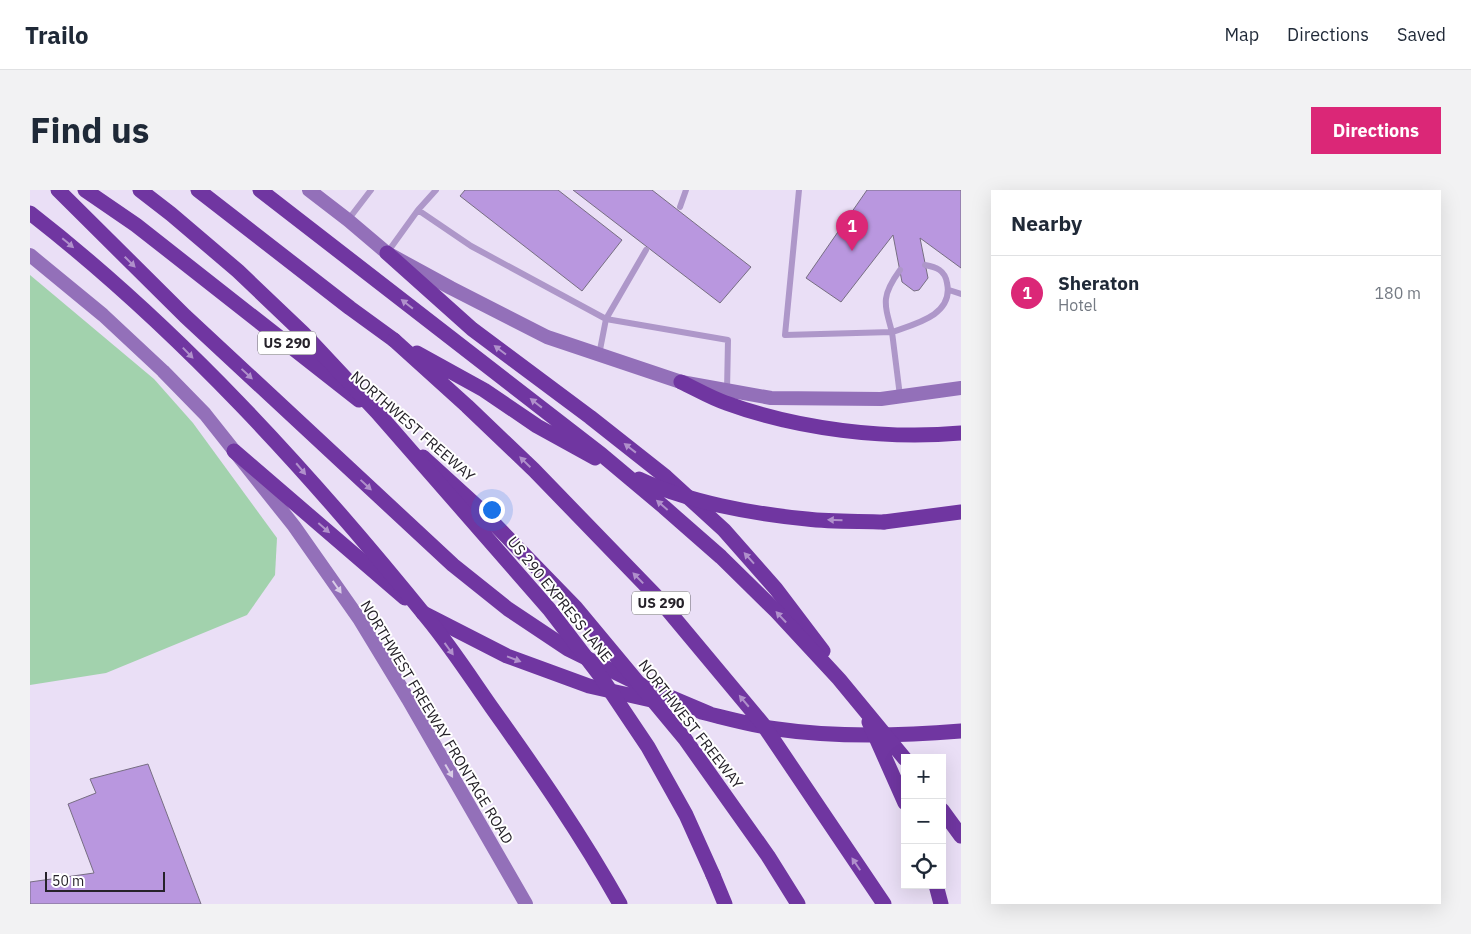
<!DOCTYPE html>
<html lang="en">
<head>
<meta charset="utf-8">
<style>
  body { margin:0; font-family:"IBM Plex Sans",sans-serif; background:#f2f2f3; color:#1f2937 }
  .controls { position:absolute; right:15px; bottom:15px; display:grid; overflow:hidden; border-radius:0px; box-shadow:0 5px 20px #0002 }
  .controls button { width:45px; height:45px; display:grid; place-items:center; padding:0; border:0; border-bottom:1px solid #e0e1e3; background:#fff; color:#1f2937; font:25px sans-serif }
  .scale { position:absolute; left:15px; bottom:12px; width:120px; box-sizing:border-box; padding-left:5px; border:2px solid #26222a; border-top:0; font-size:14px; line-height:18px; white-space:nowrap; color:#26222a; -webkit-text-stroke:4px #fff; paint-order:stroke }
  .you { position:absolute; left:461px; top:319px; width:18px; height:18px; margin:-12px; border:4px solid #fff; border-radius:50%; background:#1a73e8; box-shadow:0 0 0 8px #1a73e833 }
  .badge { display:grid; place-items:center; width:32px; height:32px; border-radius:50%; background:#db2777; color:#fff; font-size:16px; font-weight:700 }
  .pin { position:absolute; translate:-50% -41px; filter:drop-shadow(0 1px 2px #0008) }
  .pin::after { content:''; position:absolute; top:26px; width:18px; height:15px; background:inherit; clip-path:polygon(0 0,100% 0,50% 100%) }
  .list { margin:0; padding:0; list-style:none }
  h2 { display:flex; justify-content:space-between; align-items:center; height:65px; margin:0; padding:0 20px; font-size:21px }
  h2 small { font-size:16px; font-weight:400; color:#747a83 }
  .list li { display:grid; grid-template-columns:32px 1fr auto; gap:15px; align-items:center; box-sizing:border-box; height:75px; padding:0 20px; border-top:1px solid #e0e1e3 }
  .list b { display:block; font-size:19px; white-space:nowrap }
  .list p { margin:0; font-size:16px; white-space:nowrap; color:#747a83 }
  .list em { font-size:16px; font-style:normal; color:#747a83 }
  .icon { flex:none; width:28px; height:28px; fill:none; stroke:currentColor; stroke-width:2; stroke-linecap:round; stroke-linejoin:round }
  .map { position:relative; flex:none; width:931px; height:714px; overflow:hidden; border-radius:0px }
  header { display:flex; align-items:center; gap:30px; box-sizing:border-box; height:70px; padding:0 25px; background:#fff; border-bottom:1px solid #e0e1e3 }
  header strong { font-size:24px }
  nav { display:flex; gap:28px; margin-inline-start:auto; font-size:18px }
  .intro { display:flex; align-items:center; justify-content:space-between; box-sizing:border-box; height:120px; padding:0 30px }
  h1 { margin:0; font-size:35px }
  .button { padding:12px 22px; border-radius:0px; background:#db2777; color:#fff; font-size:18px; font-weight:700 }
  main { display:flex; gap:30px; padding:0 30px }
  aside { flex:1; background:#fff; border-radius:0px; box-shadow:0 5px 20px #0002 }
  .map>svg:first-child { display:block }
</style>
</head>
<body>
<header>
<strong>Trailo</strong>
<nav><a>Map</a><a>Directions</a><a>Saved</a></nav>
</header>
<div class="intro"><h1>Find us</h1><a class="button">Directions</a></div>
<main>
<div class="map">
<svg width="931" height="714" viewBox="0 0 931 714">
  <rect width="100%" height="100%" fill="#eadff6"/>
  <!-- green -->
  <path fill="#a2d2ad" d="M0 85 124 189 163 233 247 348 245 385 217 425 76 483 0 495Z"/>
  <!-- building -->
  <path fill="#b997df" stroke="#776e82" d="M435 0H528L592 50 552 101 430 6Z
    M543 0H622L721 77 690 113Z
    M837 0H931V78L890 48 898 88 889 100 884 101 872 92 863 45 811 112 776 88Z
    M118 574 171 714H0V692L64 683 38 614 66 603 60 589Z"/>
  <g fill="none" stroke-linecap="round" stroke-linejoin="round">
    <!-- service -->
    <path stroke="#ae97c9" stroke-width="6" d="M769 0 755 145 862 142 870 206
      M650 17 656 0
      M388 20 406 0
      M318 30 341 0
      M616 60 576 129 698 150 697 201
      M357 63 388 20 441 56 576 129 569 165
      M870 80C851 106 854 113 862 142 885 134 924 125 917 93 915 80 906 77 895 75
      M919 100 931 104"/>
    <!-- secondary -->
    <path stroke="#9370b9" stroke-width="14" d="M279 0 318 30 357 63 421 98 517 147 651 192 741 208 851 209 931 198
      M0 65 73 125 133 181 175 224 264 336 330 430 378 509 496 714"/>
    <!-- motorway -->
    <path stroke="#7036a1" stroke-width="15" d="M28 0 155 126 423 375 478 419 538 459 609 494 680 524
      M55 0 106 35 329 210
      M168 0 320 118 364 150
      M357 63 442 139 560 227 636 287 694 340 746 399 793 461
      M651 192C666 199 681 208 696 213 767 239 856 250 931 243
      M204 261 375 408
      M393 267 449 318
      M854 332 931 322
      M393 423 477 466 559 496 630 512
      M671 522C696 528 721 535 747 539 808 548 870 546 931 541
      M912 620 931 646
      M683 685 695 714
      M906 695 911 714"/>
    <!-- motorway-bridge -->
    <path stroke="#7036a1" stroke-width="15" d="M110 0 141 24 208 81 273 143 347 222 519 419 571 487 618 557 656 625 683 685
      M230 0 572 265 634 317 691 367 746 421 809 489 875 569
      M0 23C148 138 280 283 398 429 421 457 441 488 462 518 507 581 552 646 590 714
      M364 150 437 216 504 280 626 406 732 533 854 714
      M387 163 454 200 507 236 565 268
      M609 289C658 312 723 324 777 329 802 332 828 331 854 332
      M449 318 546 418 655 549 738 666 768 714
      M839 532 875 613"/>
  </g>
  <!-- one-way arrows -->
  <defs><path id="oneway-solid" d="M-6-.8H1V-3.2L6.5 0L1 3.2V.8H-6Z" transform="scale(1.25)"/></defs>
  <g fill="#b090cb">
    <use href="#oneway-solid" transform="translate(38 53) rotate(40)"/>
    <use href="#oneway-solid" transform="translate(100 72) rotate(45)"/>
    <use href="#oneway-solid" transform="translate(377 114) rotate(-142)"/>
    <use href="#oneway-solid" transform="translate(470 160) rotate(-143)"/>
    <use href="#oneway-solid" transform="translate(158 163) rotate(46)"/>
    <use href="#oneway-solid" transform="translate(217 184) rotate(43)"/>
    <use href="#oneway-solid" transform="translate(506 213) rotate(-142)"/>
    <use href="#oneway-solid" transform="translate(600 258) rotate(-142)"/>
    <use href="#oneway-solid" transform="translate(495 272) rotate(-136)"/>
    <use href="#oneway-solid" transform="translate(271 279) rotate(50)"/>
    <use href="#oneway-solid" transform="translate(336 295) rotate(43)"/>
    <use href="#oneway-solid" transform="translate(632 315) rotate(-139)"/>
    <use href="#oneway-solid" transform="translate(805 330) rotate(-178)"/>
    <use href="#oneway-solid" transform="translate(294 338) rotate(41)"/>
    <use href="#oneway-solid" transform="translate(719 368) rotate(-132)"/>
    <use href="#oneway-solid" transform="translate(608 388) rotate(-134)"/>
    <use href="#oneway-solid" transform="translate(751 427) rotate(-133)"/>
    <use href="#oneway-solid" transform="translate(419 459) rotate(54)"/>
    <use href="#oneway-solid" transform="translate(484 469) rotate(21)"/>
    <use href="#oneway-solid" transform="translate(714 511) rotate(-130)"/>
    <use href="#oneway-solid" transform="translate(826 674) rotate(-124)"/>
  </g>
  <g fill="#d9cde6">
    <use href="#oneway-solid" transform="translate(307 397) rotate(55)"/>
    <use href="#oneway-solid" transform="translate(419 581) rotate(60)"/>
  </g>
  <g text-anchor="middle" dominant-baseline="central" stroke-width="4" stroke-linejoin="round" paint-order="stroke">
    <!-- shield labels -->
    <g fill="#fff" stroke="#67646a" stroke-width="1">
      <rect x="228" y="141.5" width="58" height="23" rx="4"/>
      <rect x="602" y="401.5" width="58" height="23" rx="4"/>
    </g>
    <g font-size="14" font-weight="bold" fill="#26222a">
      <text x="257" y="153">US 290</text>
      <text x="631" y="413">US 290</text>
    </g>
    <!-- street labels -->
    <g font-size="15" fill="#26222a" stroke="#fff">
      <text transform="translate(383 236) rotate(41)">NORTHWEST FREEWAY</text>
      <text transform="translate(530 409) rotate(51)">US 290 EXPRESS LANE</text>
      <text transform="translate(407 532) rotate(59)">NORTHWEST FREEWAY FRONTAGE ROAD</text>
      <text transform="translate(661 534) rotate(52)">NORTHWEST FREEWAY</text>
    </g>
  </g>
</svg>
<div class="controls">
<button>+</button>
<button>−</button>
<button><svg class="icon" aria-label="locate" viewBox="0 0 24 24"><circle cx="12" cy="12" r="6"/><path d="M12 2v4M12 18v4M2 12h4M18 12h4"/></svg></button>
</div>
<div class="scale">50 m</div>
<div class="you"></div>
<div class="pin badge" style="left:822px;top:61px">1</div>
</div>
<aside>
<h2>Nearby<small></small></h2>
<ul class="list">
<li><span class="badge">1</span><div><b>Sheraton</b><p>Hotel</p></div><em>180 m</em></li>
</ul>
</aside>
</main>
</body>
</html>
